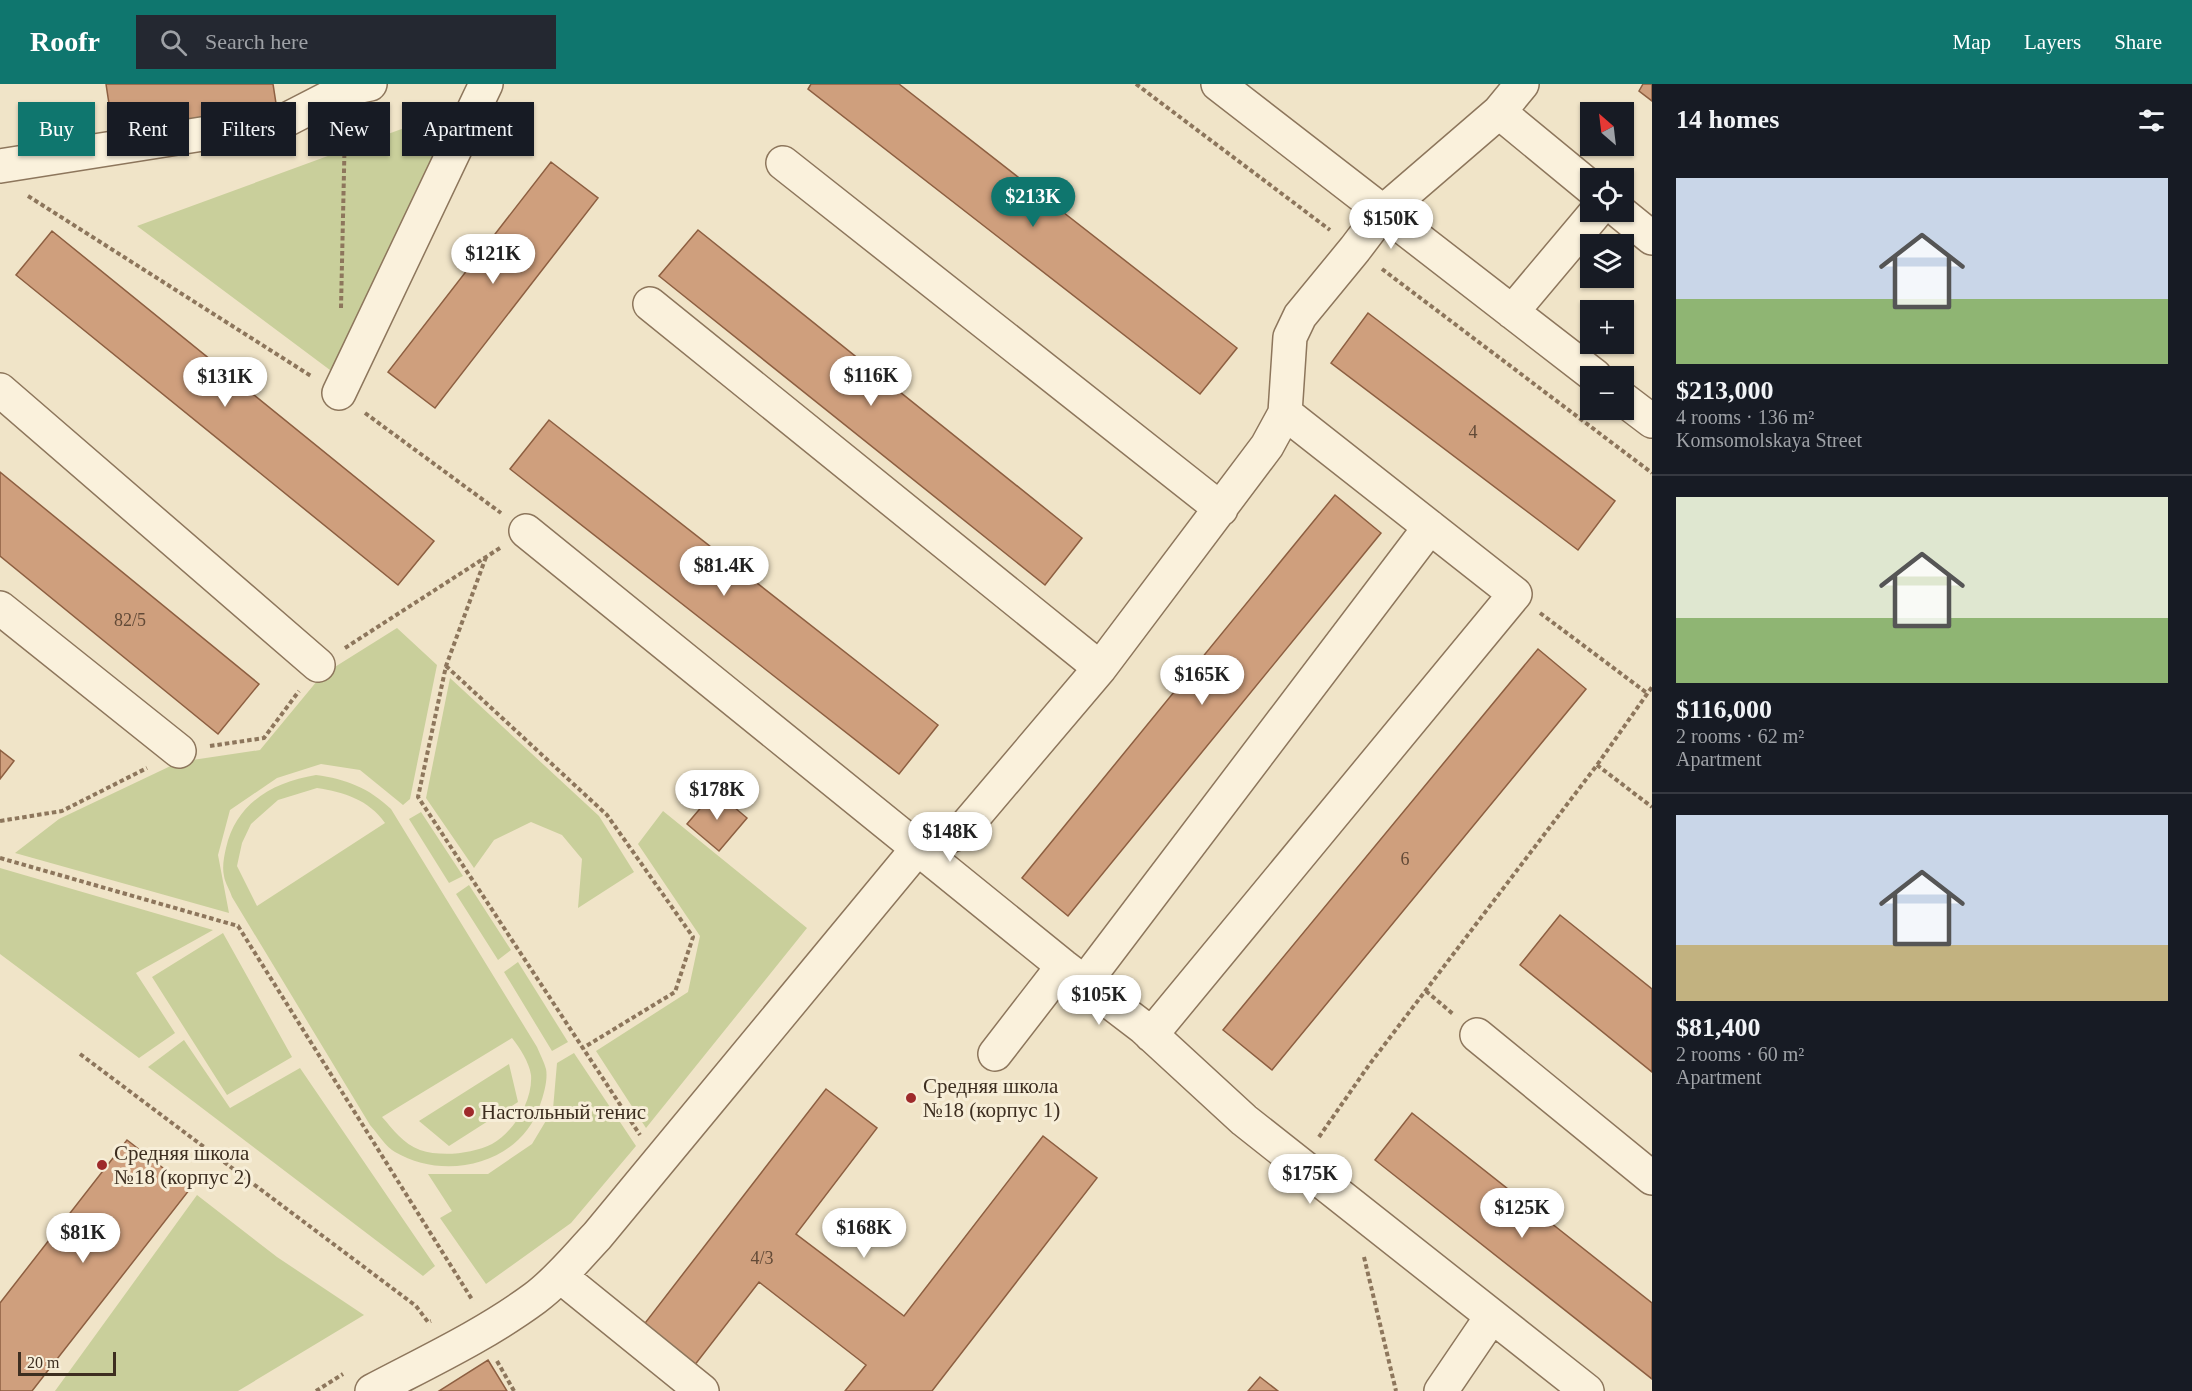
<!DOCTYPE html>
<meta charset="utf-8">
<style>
body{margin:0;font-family:"Times New Roman",serif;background:#242831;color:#f1f3f6;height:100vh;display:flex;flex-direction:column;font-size:22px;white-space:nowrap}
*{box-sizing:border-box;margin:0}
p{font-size:20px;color:#9ea1a6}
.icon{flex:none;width:33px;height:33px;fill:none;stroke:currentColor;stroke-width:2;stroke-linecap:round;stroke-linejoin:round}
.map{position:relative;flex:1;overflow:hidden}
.details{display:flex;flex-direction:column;background:#171b24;width:540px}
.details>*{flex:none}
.guide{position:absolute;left:18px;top:18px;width:570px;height:54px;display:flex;gap:12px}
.needle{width:39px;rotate:332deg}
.buttons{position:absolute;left:1580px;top:18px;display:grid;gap:12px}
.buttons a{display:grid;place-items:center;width:54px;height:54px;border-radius:0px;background:#171b24;box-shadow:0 2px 4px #0004;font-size:30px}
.scale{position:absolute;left:18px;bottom:15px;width:98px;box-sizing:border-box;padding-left:6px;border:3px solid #3d2e20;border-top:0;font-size:16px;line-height:21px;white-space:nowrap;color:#3d2e20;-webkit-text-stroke:4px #f7eed8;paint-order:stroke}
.price{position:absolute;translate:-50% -51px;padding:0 14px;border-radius:21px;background:#fff;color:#222;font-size:20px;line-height:39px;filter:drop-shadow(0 2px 3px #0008)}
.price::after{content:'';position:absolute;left:50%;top:36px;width:18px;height:14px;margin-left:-9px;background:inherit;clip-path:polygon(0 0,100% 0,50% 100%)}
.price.active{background:#0f766e;color:#fff}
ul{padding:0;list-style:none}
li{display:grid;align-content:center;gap:12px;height:318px;padding:0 24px}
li+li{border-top:2px solid #363941}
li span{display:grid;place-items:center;height:186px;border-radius:0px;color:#555}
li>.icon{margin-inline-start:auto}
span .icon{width:108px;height:108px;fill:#fffc;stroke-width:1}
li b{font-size:26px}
h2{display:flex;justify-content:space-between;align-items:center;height:72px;padding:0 24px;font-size:26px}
.chip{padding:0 21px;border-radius:0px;background:#171b24;box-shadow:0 2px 4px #0004;font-size:21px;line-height:54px}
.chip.active{background:#0f766e;color:#fff}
header{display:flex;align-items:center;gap:36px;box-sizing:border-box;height:84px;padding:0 30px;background:#0f766e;color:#fff}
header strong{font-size:28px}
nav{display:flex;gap:33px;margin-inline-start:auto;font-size:21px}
.search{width:420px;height:54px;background:#242831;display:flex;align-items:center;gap:15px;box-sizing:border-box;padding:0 21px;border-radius:0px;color:#9ea1a6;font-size:22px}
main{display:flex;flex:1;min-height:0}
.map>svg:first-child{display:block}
.green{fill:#c9cf9b;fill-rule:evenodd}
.building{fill:#cf9f7d;stroke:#8d5f41;stroke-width:1.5}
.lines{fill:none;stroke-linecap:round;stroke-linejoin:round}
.minor-casing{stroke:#8d765c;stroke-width:36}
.path{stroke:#8d765c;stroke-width:4;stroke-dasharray:4.5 3;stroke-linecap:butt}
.minor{stroke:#faf1dc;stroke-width:33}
.poi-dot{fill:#9e2a2b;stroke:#f7eed8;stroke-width:2}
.labels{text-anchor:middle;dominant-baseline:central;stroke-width:6;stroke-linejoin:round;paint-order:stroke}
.number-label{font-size:18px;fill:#624a37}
.poi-label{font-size:21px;fill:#3d2e20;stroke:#f7eed8;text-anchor:start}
</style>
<header>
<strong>Roofr</strong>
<div class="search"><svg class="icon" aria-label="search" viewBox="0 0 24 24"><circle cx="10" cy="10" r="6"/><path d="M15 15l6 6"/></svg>Search here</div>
<nav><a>Map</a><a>Layers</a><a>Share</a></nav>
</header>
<main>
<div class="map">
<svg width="1652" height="1307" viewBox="0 0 1652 1307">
<rect width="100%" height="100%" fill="#f0e4c8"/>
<path class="green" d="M459,24L334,289L137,142Z
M397,544L437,581L410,715L403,721L360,686L321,680L277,694L230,726L218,771L229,829L15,769L59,735L179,678L260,666L322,591Z
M450,594L599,732L634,788L578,824L582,775L562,751L531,738L494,756L474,784L426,714Z
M316,691C346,695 369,704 391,725L537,963C540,970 544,978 546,985C548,995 544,1010 540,1021C521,1080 446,1098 395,1068C386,1063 378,1050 370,1041L232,813C230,806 225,799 224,792C222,783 224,773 226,764C236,719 273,698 316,691ZM317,704C344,708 369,716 385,739L257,822L237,782L242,759L251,740L278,716ZM512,954C520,964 529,978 531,991C533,1016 514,1048 492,1060C472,1070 441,1073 420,1066C403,1060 393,1045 382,1033Z
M663,727L807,844L646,1044L596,967L688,908L700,852L638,760Z
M421,728L463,792L449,799L409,735Z
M0,784L213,846L136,889L175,949L139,974L0,870Z
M469,801L511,866L498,876L456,810Z
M223,849L292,973L227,1011L152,893Z
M518,878L568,958L552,967L504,888Z
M184,956L230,1024L300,984L435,1182L423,1192L148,983Z
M574,969L636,1062L571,1139L486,1200L440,1134L452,1127L428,1090H488L532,1060L553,1025L557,979Z
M509,980L518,1018L449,1062L419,1037Z
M197,1111L277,1173L364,1231L238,1307H55Z"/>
<path class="building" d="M106,0H273L277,26L114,53Z
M811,0H899L1237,264L1200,310L808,5Z
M1643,0H1652V17L1639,7Z
M551,78L598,114L435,324L388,288Z
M698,146L1082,454L1045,501L659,192Z
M52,147L434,457L398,501L16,191Z
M1368,229L1615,417L1578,466L1331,279Z
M549,336L938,641L899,690L510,385Z
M0,388L259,600L218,650L0,472Z
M1335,411L1381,449L1068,832L1022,794Z
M1538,565L1586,605L1272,986L1223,946Z
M0,666L14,677L0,695Z
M715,707L747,734L719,767L687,740Z
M1560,831L1652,905V988L1520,881Z
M826,1005L877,1044L796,1150L904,1232L1043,1052L1097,1094L932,1307H845L866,1281L759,1198L694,1282L642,1243Z
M1412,1029L1652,1219V1295L1375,1076Z
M127,1056L190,1105L32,1307H0V1219Z
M488,1276L507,1307H439Z
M1260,1293L1278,1307H1248Z"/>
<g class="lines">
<defs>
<path id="minor" d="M1218,0L1595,292
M1499,28L1522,0
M783,79L1221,425
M0,82L284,37L346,5L370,0
M1620,128L1652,154
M650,220L1100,584
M1512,228L1596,128
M0,306L318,581
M339,309L486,0
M1623,315L1652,337
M526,447L1063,882L1144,944L1244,1036L1587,1307
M0,524L179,667
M1085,898L1430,443
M1151,951L1515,510L1285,329
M1477,951L1652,1094
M995,970L1063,882
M560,1192L702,1307
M372,1307C427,1278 485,1251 535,1214C558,1197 577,1173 597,1152L918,764L961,748L1100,584L1267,362L1285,329L1290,253L1300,232L1355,165L1383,128L1499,28L1590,103
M1441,1307L1492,1232"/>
</defs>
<use href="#minor" class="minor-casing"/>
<path class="path" d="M1136,0L1330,146
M28,112L311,292
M1382,185L1652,389
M341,224L345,42
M365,329L501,429
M486,473L446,582L418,713L640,1051
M1540,529L1647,609
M345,564L500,464
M446,582L607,731L693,853L675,908L583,964
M210,662L264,654L299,607
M1597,681L1652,723
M0,737L62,727L147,684
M0,774L238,842L473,1217
M1426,907L1453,930
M80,970L416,1222L428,1238L431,1237
M1319,1053L1369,981L1597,681L1652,603
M1364,1173L1396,1307
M497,1277L514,1307
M316,1307L343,1290"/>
<use href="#minor" class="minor"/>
</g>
<g class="poi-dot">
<circle cx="911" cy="1014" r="6"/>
<circle cx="469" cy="1028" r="6"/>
<circle cx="102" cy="1081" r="6"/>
</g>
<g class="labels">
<g class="number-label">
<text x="1473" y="348">4</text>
<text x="130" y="536">82/5</text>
<text x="1405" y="775">6</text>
<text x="762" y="1174">4/3</text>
</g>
<g class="poi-label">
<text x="923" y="1002">Средняя школа<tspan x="923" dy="24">№18 (корпус 1)</tspan></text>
<text x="481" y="1028">Настольный тенис</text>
<text x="114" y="1069">Средняя школа<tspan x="114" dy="24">№18 (корпус 2)</tspan></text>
</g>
</g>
</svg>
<div class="buttons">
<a><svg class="needle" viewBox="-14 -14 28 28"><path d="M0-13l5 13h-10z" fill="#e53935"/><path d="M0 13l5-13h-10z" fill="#9ea1a6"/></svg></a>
<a><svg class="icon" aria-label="locate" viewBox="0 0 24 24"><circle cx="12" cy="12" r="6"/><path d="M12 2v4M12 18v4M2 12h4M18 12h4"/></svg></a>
<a><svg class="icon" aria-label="layers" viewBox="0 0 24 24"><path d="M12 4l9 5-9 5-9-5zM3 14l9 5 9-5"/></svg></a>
<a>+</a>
<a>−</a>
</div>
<div class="scale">20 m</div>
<b class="price active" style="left:1033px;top:144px">$213K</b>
<b class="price" style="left:1391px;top:166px">$150K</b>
<b class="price" style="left:493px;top:201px">$121K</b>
<b class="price" style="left:871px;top:323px">$116K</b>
<b class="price" style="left:225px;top:324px">$131K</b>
<b class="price" style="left:724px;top:513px">$81.4K</b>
<b class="price" style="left:1202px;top:622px">$165K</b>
<b class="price" style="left:717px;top:737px">$178K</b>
<b class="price" style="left:950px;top:779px">$148K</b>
<b class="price" style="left:1099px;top:942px">$105K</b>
<b class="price" style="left:1310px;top:1121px">$175K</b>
<b class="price" style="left:1522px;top:1155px">$125K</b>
<b class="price" style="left:864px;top:1175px">$168K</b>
<b class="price" style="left:83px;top:1180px">$81K</b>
<div class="guide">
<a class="chip active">Buy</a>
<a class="chip">Rent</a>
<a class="chip">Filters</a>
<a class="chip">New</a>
<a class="chip">Apartment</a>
</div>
</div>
<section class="details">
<h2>14 homes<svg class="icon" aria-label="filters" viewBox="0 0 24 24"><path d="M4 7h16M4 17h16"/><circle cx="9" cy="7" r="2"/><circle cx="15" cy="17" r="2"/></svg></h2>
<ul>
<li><span style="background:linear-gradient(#c9d6e8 65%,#8fb573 0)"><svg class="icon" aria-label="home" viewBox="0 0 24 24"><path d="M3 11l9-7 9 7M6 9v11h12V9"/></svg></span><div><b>$213,000</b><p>4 rooms · 136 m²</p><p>Komsomolskaya Street</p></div></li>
<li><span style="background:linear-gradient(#dfe7d0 65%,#8fb573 0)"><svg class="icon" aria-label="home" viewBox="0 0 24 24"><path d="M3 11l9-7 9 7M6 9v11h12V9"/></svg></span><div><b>$116,000</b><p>2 rooms · 62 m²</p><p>Apartment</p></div></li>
<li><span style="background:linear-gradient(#c9d6e8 70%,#c2b280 0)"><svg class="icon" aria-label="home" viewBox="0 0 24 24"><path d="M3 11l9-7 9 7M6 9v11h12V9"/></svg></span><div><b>$81,400</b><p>2 rooms · 60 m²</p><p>Apartment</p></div></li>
</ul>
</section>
</main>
